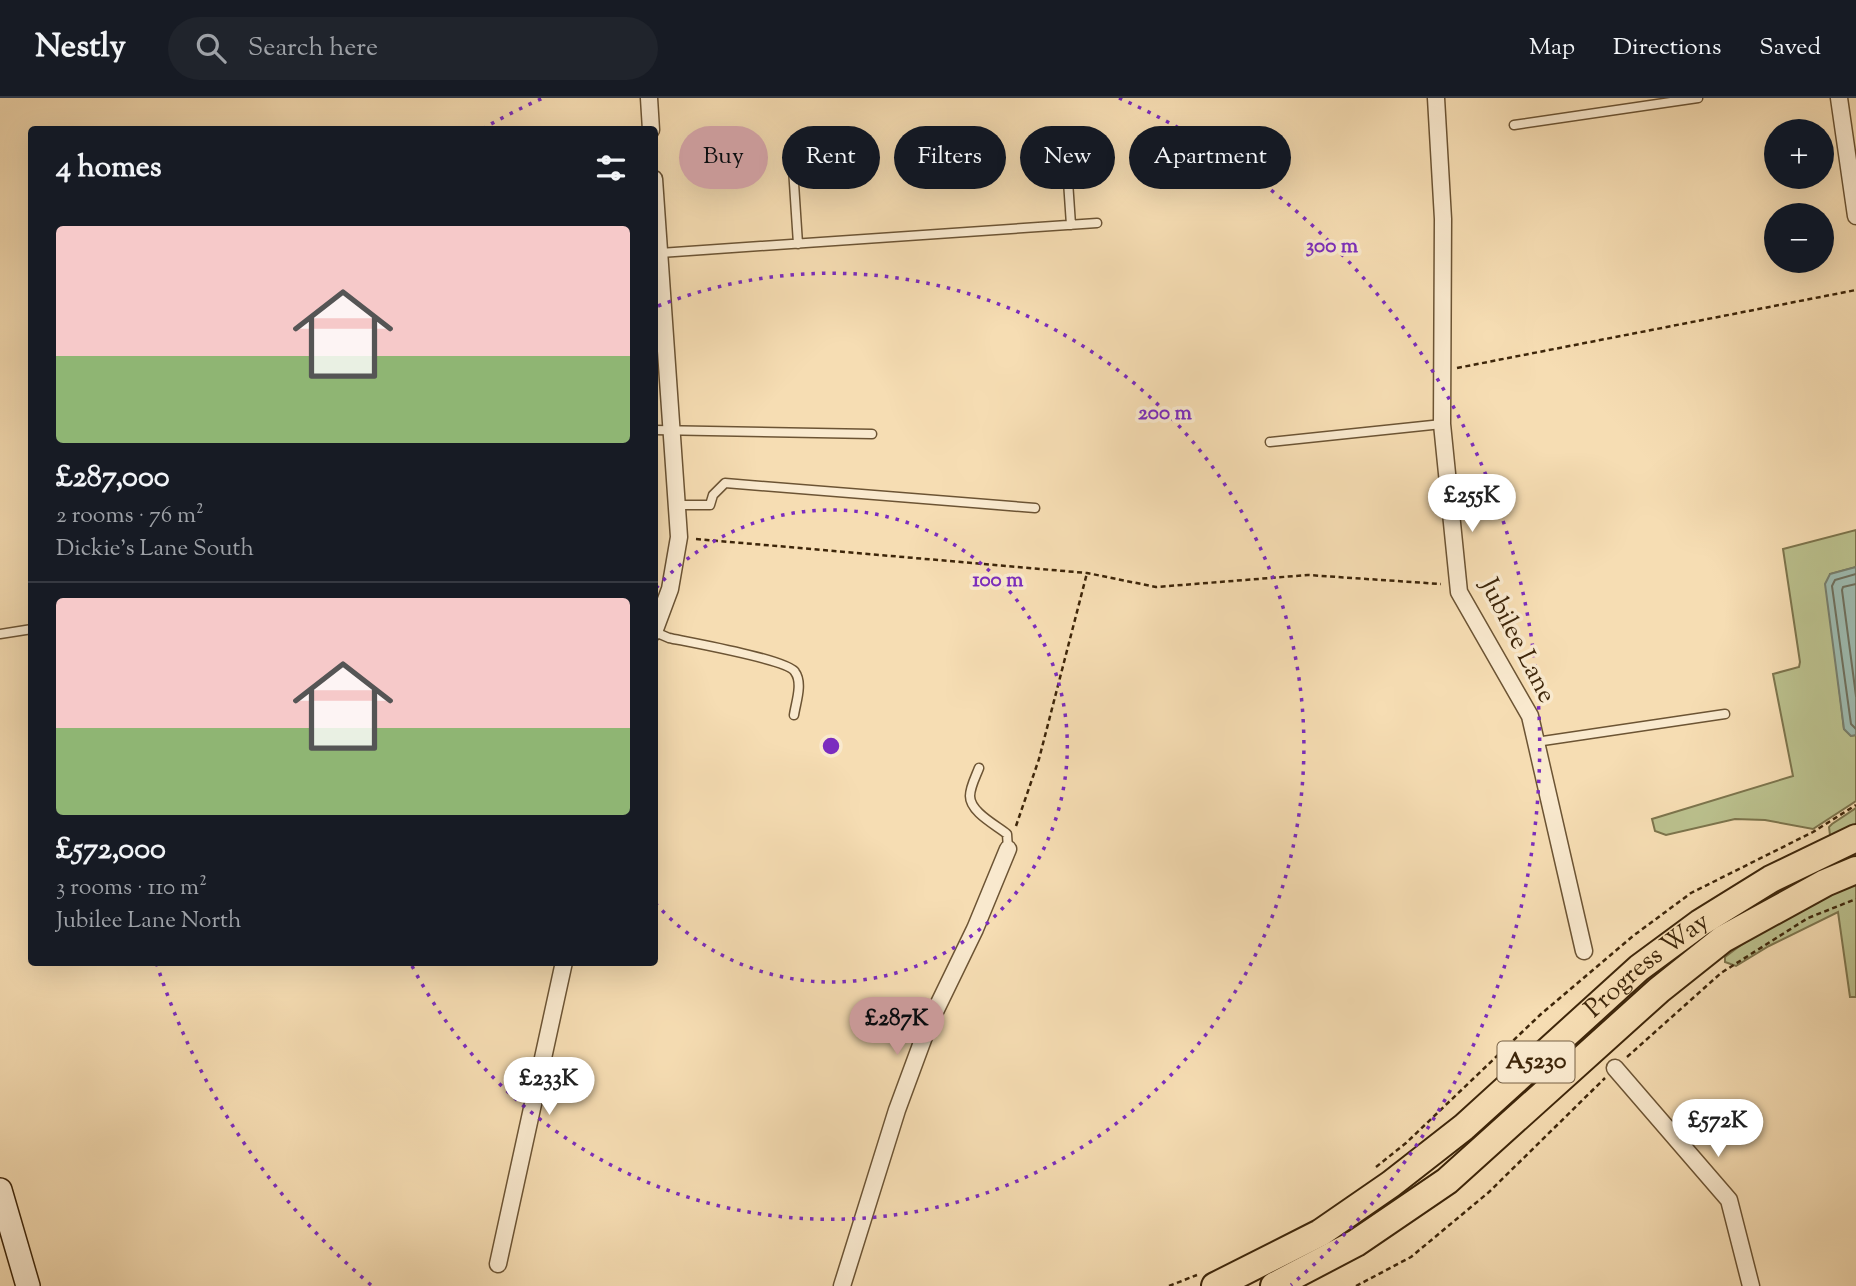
<!DOCTYPE html>
<meta charset="utf-8">
<style>
body{margin:0;font-family:"Sorts Mill Goudy",serif;background:#20242c;color:#f1f3f6;height:100vh;display:flex;flex-direction:column;font-size:26px;white-space:nowrap}
*{box-sizing:border-box;margin:0}
p{font-size:23px;color:#9ea1a6}
.icon{flex:none;width:38px;height:38px;fill:none;stroke:currentColor;stroke-width:2;stroke-linecap:round;stroke-linejoin:round}
.map{position:relative;flex:1;overflow:hidden}
.details{position:absolute;left:28px;top:28px;width:630px;height:840px;display:flex;flex-direction:column;background:#171b24;border-radius:7px;box-shadow:0 7px 28px #0002}
.details>*{flex:none}
.hud{position:absolute;left:679px;top:28px;width:665px;height:63px;display:flex;gap:14px}
.fabs{position:absolute;left:1764px;top:21px;display:grid;gap:14px}
.fabs a{display:grid;place-items:center;width:70px;height:70px;border-radius:50%;background:#171b24;box-shadow:0 7px 28px #0002;font-size:35px}
.price{position:absolute;translate:-50% -60px;padding:0 16px;border-radius:24px;background:#fff;color:#222;font-size:23px;line-height:46px;filter:drop-shadow(0 2px 4px #0008)}
.price::after{content:'';position:absolute;left:50%;top:42px;width:21px;height:16px;margin-left:-10px;background:inherit;clip-path:polygon(0 0,100% 0,50% 100%)}
.price.on{background:#c59692;color:#111}
ul{padding:0;list-style:none}
li{display:grid;align-content:center;gap:14px;height:371px;padding:0 28px}
li+li{border-top:2px solid #363941}
li span{display:grid;place-items:center;height:217px;border-radius:7px;color:#555}
li>.icon{margin-inline-start:auto}
span .icon{width:126px;height:126px;fill:#fffc;stroke-width:1}
li b{font-size:30px}
h2{display:flex;justify-content:space-between;align-items:center;height:84px;padding:0 28px;font-size:30px}
.tag{padding:0 24px;border-radius:32px;background:#171b24;box-shadow:0 7px 28px #0002;font-size:24px;line-height:63px}
.tag.on{background:#c59692;color:#111}
header{display:flex;align-items:center;gap:42px;box-sizing:border-box;height:98px;padding:0 35px;background:#171b24;border-bottom:2px solid #363941}
header strong{font-size:33px}
nav{display:flex;gap:38px;margin-inline-start:auto;font-size:24px}
.search{width:490px;height:63px;background:#20242c;display:flex;align-items:center;gap:18px;box-sizing:border-box;padding:0 24px;border-radius:38px;color:#9ea1a6;font-size:26px}
.map>svg:first-child{display:block}
.green{fill:#bbc18e;stroke:#7c744c;stroke-width:2}
.water{fill:#9dbbb1;stroke:#777f6e;stroke-width:2}
.lines{fill:none;stroke-linecap:round;stroke-linejoin:round}
.shore{stroke:#6e705e;stroke-width:2}
.lane-casing{stroke:#6c5434;stroke-width:11}
.street-casing{stroke:#6c5434;stroke-width:19}
.secondary-casing{stroke:#3e260a;stroke-width:26}
.primary-casing{stroke:#3e260a;stroke-width:30}
.path{stroke:#3e260a;stroke-width:2.5;stroke-dasharray:5 3.5;stroke-linecap:butt}
.lane{stroke:#f9e9ce;stroke-width:8}
.street{stroke:#f9e9ce;stroke-width:16}
.secondary{stroke:#f9e9ce;stroke-width:23}
.primary{stroke:#f6ddb3;stroke-width:26}
.ring{fill:none;stroke:#7b2cbf;stroke-width:3.5;stroke-dasharray:3.5 7}
.labels{text-anchor:middle;dominant-baseline:central;stroke-width:7;stroke-linejoin:round;paint-order:stroke}
.shield{fill:#f9e9ce;stroke:#766045;stroke-width:2}
.shield-label{font-size:24px;font-weight:bold;fill:#3e260a}
.street-label{font-size:26px;fill:#3e260a;stroke:#f9e9ce}
.centre{fill:#7b2cbf;stroke:#f9e9ce;stroke-width:3.5}
.ring-label{font-size:21px;text-anchor:middle;font-weight:bold;fill:#7b2cbf;stroke:#f9e9ce;stroke-width:7;stroke-linejoin:round;paint-order:stroke}
</style>
<header>
<strong>Nestly</strong>
<div class="search"><svg class="icon" aria-label="search" viewBox="0 0 24 24"><circle cx="10" cy="10" r="6"/><path d="M15 15l6 6"/></svg>Search here</div>
<nav><a>Map</a><a>Directions</a><a>Saved</a></nav>
</header>
<div class="map">
<svg width="1856" height="1188" viewBox="0 0 1856 1188">
<rect width="100%" height="100%" fill="#f6ddb3"/>
<filter id="stains"><feTurbulence type="fractalNoise" baseFrequency=".00286" numOctaves="4"/><feColorMatrix values="0 0 0 0 .2 0 0 0 0 .09 0 0 0 0 .02 0 0 0 .5 -.17"/></filter>
<radialGradient id="worn" r=".72"><stop offset=".6" stop-color="#630" stop-opacity="0"/><stop offset="1" stop-color="#630" stop-opacity=".3"/></radialGradient>
<path class="green" d="M1856,432V469L1830,476L1836,563L1844,631L1851,638L1856,637V703L1813,731L1765,722L1735,721L1666,737L1655,733L1652,721L1793,678L1773,576L1799,569L1800,564L1783,451Z
M1856,710V730L1835,738L1830,737L1829,729L1832,726Z
M1856,785V899H1850L1838,814L1769,848L1736,868L1725,864V859C1765,828 1808,804 1856,785Z"/>
<path class="water" d="M1856,469V637L1851,638L1844,631L1825,486L1830,476Z"/>
<g class="lines">
<path class="shore" d="M1856,476L1835,482L1832,488L1851,626L1856,631
M1856,486L1843,489L1842,492L1856,598"/>
<defs>
<path id="lane" d="M1514,27L1698,0
M1065,39L1071,127
M793,70L798,146
M660,155L1097,125
M654,332L872,336
M1270,344L1442,326
M676,407H710L713,397L725,385L1035,410
M655,534L669,540C688,544 789,562 795,574C803,585 796,604 794,617
M0,536L32,531
M1536,644L1725,616
M979,670C976,678 970,689 970,698C970,714 996,727 1007,736L1008,751"/>
<path id="street" d="M649,0L651,32
M1436,0L1443,121L1442,326L1459,494L1530,618L1584,853
M1839,0L1856,118
M654,81L679,439L670,491L654,534
M1615,970L1729,1102L1751,1188
M498,1166L564,864
M842,1188L897,1012L928,928L975,831L1008,751"/>
<path id="secondary" d="M0,1092L28,1188"/>
<g id="primary">
<path id="s1" d="M1215,1188L1320,1135L1391,1086L1464,1029L1639,870L1700,825L1771,781L1856,740"/>
<path d="M1274,1188L1356,1145L1447,1083L1659,892L1723,841L1825,785L1856,772"/>
</g>
</defs>
<use href="#lane" class="lane-casing"/>
<use href="#street" class="street-casing"/>
<use href="#secondary" class="secondary-casing"/>
<use href="#primary" class="primary-casing"/>
<path class="path" d="M1457,270L1856,192
M696,441L1087,475L1156,489L1308,477L1441,486
M1016,728L1039,661L1087,475
M1627,959L1721,875L1808,820L1856,801
M1376,1069L1406,1045L1541,916L1633,838L1691,795L1813,734L1856,707
M1169,1188L1197,1177
M1356,1188L1411,1159L1489,1094L1605,980"/>
<use href="#lane" class="lane"/>
<use href="#street" class="street"/>
<use href="#secondary" class="secondary"/>
<use href="#primary" class="primary"/>
</g>
<g class="ring">
<path d="M656 490A236 236 0 1 1 656 806"/>
<path d="M658 208A473 473 0 1 1 411 866"/>
<path d="M371 1187A709 709 0 0 1 157 867M482 31A709 709 0 0 1 543 0M1119 0A709 709 0 0 1 1291 1187"/>
</g>
<g class="labels">
<rect class="shield" x="1497.5" y="943.5" width="77" height="41" rx="5"/>
<g class="shield-label">
<text x="1536" y="964">A5230</text>
</g>
<g class="street-label">
<text transform="translate(1517 543) rotate(63)">Jubilee Lane</text>
<text stroke="none"><textPath href="#s1" startOffset="541">Progress Way</textPath></text>
</g>
</g>
<circle cx="831" cy="648" r="10" class="centre"/>
<g class="ring-label">
<text x="1332" y="154">300 m</text>
<text x="1165" y="321">200 m</text>
<text x="998" y="488">100 m</text>
</g>
<rect width="100%" height="100%" filter="url(#stains)"/>
<rect width="100%" height="100%" fill="url(#worn)"/>
</svg>
<div class="fabs">
<a>+</a>
<a>−</a>
</div>
<b class="price" style="left:1472px;top:436px">£255K</b>
<b class="price on" style="left:897px;top:959px">£287K</b>
<b class="price" style="left:549px;top:1019px">£233K</b>
<b class="price" style="left:1718px;top:1061px">£572K</b>
<div class="hud">
<a class="tag on">Buy</a>
<a class="tag">Rent</a>
<a class="tag">Filters</a>
<a class="tag">New</a>
<a class="tag">Apartment</a>
</div>
<section class="details">
<h2>4 homes<svg class="icon" aria-label="filters" viewBox="0 0 24 24"><path d="M4 7h16M4 17h16"/><circle cx="9" cy="7" r="2"/><circle cx="15" cy="17" r="2"/></svg></h2>
<ul>
<li><span style="background:linear-gradient(#f6c9c9 60%,#8fb573 0)"><svg class="icon" aria-label="home" viewBox="0 0 24 24"><path d="M3 11l9-7 9 7M6 9v11h12V9"/></svg></span><div><b>£287,000</b><p>2 rooms · 76 m²</p><p>Dickie's Lane South</p></div></li>
<li><span style="background:linear-gradient(#f6c9c9 60%,#8fb573 0)"><svg class="icon" aria-label="home" viewBox="0 0 24 24"><path d="M3 11l9-7 9 7M6 9v11h12V9"/></svg></span><div><b>£572,000</b><p>3 rooms · 110 m²</p><p>Jubilee Lane North</p></div></li>
</ul>
</section>
</div>
